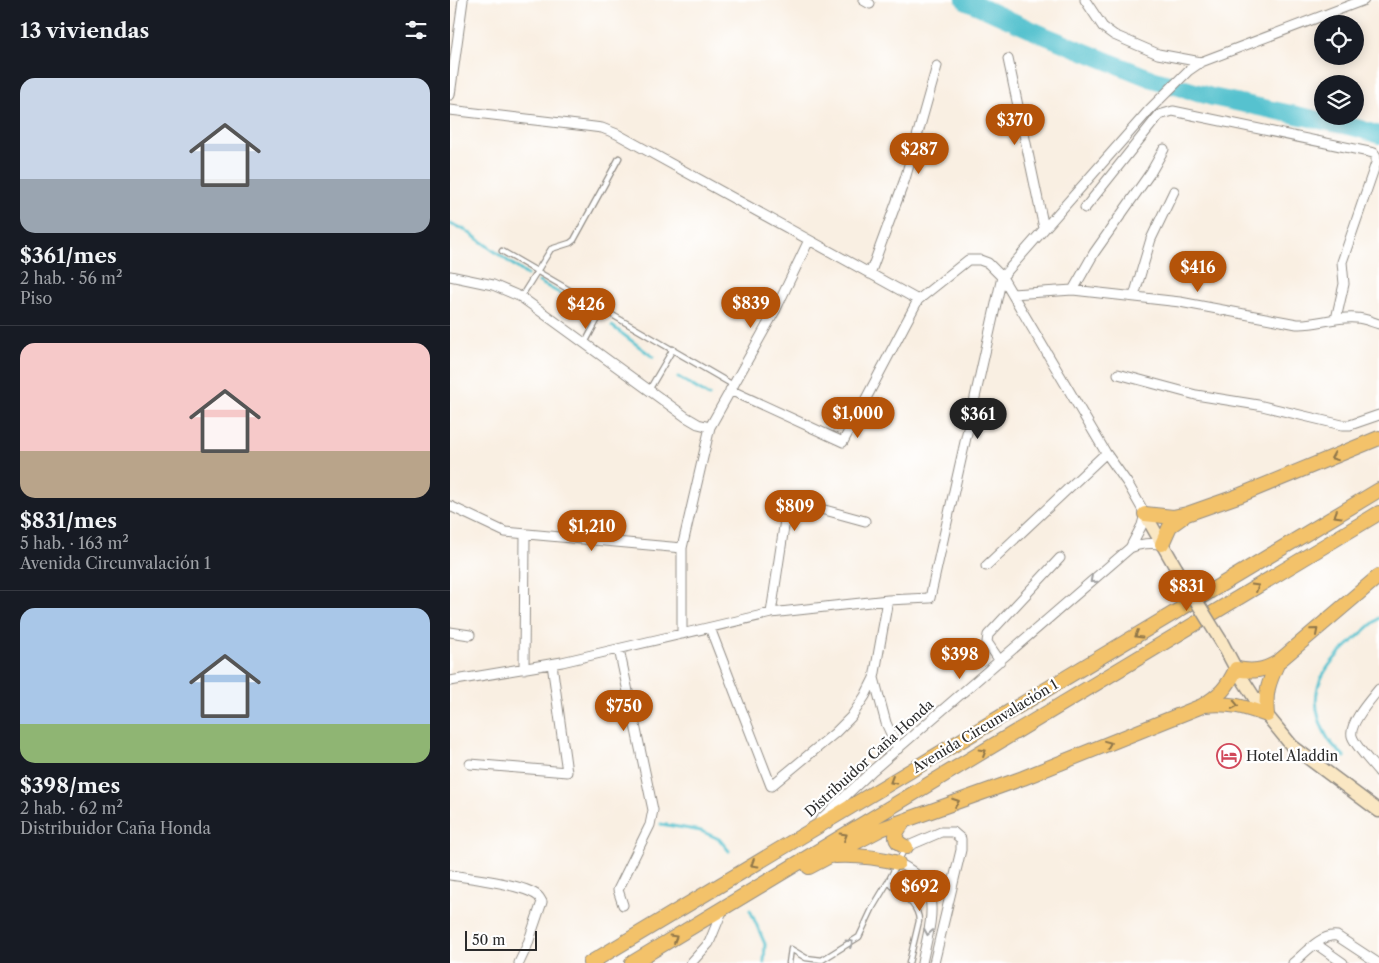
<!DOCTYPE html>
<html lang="es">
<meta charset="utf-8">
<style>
body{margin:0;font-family:"Libre Caslon Text",serif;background:#20242c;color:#f1f3f6;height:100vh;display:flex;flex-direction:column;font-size:19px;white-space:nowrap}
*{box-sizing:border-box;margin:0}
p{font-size:16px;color:#9ea1a6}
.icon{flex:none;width:28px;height:28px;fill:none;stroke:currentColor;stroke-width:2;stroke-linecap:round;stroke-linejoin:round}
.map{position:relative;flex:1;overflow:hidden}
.side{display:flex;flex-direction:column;background:#171b24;width:450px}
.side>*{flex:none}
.fabs{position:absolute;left:864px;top:15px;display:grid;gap:10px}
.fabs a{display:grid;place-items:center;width:50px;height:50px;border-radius:50%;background:#171b24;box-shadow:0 2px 12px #0003;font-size:25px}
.scale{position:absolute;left:15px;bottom:12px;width:72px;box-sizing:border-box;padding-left:5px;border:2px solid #2b2b2b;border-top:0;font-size:14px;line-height:18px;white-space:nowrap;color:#2b2b2b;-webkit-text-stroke:4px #fff;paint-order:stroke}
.price{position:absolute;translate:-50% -42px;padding:0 11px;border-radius:18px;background:#b45309;color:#fff;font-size:16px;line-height:32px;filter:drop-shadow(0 1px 2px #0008)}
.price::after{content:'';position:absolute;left:50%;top:30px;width:15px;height:11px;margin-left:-8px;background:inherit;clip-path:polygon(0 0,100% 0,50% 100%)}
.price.on{background:#222;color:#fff}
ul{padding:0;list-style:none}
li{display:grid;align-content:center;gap:10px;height:265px;padding:0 20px}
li+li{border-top:1px solid #363941}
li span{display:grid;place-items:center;height:155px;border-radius:15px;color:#555}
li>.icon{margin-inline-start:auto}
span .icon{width:90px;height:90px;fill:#fffc;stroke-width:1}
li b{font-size:21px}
h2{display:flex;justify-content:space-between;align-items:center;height:60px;padding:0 20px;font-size:21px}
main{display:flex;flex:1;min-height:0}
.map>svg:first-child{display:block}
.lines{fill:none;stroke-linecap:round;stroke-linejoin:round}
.stream{stroke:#56c2cf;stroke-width:3}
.river{stroke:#56c2cf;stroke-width:18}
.lane-casing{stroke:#928d86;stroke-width:7}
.street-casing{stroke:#928d86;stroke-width:11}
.secondary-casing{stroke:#928d86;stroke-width:15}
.primary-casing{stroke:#928d86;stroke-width:16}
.lane{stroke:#fff;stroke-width:4.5}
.street{stroke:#fff;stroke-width:9}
.secondary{stroke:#fae7c3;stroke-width:12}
.primary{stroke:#f3c26a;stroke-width:14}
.secondary-bridge-casing{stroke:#928d86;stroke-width:15;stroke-linecap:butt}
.secondary-bridge{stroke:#fae7c3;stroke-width:12}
.oneway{stroke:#8f764a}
.oneway2{stroke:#a0a0a0}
.labels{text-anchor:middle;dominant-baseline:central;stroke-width:4.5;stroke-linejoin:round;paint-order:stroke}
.street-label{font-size:14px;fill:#2b2b2b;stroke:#fff}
.poi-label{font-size:14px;fill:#2b2b2b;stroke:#fff;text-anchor:start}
</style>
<main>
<section class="side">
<h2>13 viviendas<svg class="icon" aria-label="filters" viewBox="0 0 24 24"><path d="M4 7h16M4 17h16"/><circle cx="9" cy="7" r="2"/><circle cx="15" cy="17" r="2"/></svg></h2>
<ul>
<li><span style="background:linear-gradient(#c9d6e8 65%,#9aa5b1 0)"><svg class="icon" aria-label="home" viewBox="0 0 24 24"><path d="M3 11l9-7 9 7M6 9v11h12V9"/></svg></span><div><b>$361/mes</b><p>2 hab. · 56 m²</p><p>Piso</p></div></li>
<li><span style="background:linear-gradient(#f6c9c9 70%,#b9a48a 0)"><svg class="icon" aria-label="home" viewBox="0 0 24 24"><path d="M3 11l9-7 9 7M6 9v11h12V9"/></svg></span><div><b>$831/mes</b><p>5 hab. · 163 m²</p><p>Avenida Circunvalación 1</p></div></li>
<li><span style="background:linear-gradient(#a9c7e8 75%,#8fb573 0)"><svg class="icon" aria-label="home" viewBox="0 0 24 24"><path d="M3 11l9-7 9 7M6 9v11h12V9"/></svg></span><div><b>$398/mes</b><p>2 hab. · 62 m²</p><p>Distribuidor Caña Honda</p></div></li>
</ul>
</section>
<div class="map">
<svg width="929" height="963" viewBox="0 0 929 963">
<rect width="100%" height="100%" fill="#fff"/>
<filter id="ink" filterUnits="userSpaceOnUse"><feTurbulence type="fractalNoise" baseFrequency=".02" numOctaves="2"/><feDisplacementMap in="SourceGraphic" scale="10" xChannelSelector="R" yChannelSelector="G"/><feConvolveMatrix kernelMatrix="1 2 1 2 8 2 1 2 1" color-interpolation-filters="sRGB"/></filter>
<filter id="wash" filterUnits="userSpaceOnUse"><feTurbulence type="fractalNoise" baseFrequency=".0096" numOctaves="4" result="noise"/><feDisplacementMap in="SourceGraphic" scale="20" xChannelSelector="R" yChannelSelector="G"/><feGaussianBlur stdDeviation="1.12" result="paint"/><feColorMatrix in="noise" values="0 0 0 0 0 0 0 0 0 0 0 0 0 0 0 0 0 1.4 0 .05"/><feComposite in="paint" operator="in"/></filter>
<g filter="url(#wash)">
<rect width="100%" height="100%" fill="#f9efe2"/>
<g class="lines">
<path class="stream" d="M0,224L14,229L77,275
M89,282L142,311
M162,326L203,357
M228,377L259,396
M895,757C889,751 881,745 877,737C845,680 890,653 929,618
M211,824L251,831L269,839L279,851
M300,910L315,944L314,963"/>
<path class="river" d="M515,0L593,35L702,79L762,97L907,128L929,135"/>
</g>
</g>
<g filter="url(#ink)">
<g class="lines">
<defs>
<path id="lane" d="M52,251L283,385
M71,297L101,249L120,243L124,240L169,158
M135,343L153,309
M199,390L223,349
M438,882C450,893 469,904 469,921L459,963
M339,963L341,949L356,958L372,960L409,937L423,907L438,882L455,848"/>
<path id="street" d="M413,0L420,4
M635,0L653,27L664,35L708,54L751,62
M558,59L594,228
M0,95L13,0
M0,110L136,126L152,128L167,134L468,300L518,260H530L538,263L552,277L656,453L678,484L695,514L692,525L680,548
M635,208L709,115L723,111L924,153L926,156V163L892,262L894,284L886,319
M420,274L455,179L487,66
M0,276L43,285L71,297L236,417L248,424L260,427
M623,290L644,253L701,172L714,149
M562,294L623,290L730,302L847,324C867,325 886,316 906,318C914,318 922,322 929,324
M684,296L701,239L724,191
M668,374L746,395L808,405L892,425H900L929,415
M280,390L393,442L468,300
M0,506L55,532L232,548
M536,566L656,453
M321,613L338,500L415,521
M260,628L321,786L385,733L401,717L415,696L424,678L438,600
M0,632L20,635
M232,634V548L260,427L326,309L359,240
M169,649L203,810L200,825L168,890L173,905
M550,661L537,642L538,635L610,558
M74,669L75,534
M424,678L436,723L448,749
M0,681L112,662L321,613L438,600L480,598L552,277L700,109L738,71L751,62L914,0
M929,689C921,699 899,723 902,736C905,746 922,763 929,772
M20,764L117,772L102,664
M370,820L423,770L680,548C691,543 700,543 712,544
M456,847L491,832H503L511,839V850L484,963
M448,863C496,885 480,922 472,963
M0,875C19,878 74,884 88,896C89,896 91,901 92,902L77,946L69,963
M866,944L893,963
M241,963L259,943L273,909
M843,963C854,954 872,933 887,936L928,963"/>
<path id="secondary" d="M695,514L726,568
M771,641L786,669L811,708L842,746L929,811"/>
<path id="primary" d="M695,514L723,517L737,514L788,496L929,438
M712,544L720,526L734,516
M755,705C779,702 795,707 817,715C815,692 818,684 828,662
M454,821C446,832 440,840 456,847
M385,856C407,855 427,857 448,863
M359,867L431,829L573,778L752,706C770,695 777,688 786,669C803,672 813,671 828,662L929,576
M140,963L929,490
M182,963L929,513"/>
</defs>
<use href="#lane" class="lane-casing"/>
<use href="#street" class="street-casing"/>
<use href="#secondary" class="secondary-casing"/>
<use href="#primary" class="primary-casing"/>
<use href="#lane" class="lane"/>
<use href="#street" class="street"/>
<use href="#secondary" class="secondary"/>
<use href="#primary" class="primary"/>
<defs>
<path id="secondary-bridge" d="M726,568L771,641"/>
</defs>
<use href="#secondary-bridge" class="secondary-bridge-casing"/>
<use href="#secondary-bridge" class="secondary-bridge"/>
</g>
<defs><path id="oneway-chevron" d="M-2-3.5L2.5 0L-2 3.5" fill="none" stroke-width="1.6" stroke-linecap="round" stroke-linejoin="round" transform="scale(1.25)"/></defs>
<g class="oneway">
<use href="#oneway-chevron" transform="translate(884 457) rotate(158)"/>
<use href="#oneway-chevron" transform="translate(887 515) rotate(149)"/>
<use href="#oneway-chevron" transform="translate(806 587) rotate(-31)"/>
<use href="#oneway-chevron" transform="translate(865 631) rotate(-41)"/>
<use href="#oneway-chevron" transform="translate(688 635) rotate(149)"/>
<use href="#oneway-chevron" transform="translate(785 705) rotate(11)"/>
<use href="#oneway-chevron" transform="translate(658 744) rotate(-22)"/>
<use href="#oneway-chevron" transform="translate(533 752) rotate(-31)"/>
<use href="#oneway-chevron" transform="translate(443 781) rotate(149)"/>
<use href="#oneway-chevron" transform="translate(506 802) rotate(-20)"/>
<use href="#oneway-chevron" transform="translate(394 836) rotate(-31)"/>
<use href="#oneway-chevron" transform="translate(304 864) rotate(149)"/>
<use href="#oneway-chevron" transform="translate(224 938) rotate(-31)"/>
</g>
<g class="oneway2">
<use href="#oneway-chevron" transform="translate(643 580) rotate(139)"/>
<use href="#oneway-chevron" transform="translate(478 932) rotate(100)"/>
<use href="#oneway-chevron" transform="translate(400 943) rotate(-31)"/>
</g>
</g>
<defs>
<symbol id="hotel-ring" viewBox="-11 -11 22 22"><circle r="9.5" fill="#fff" stroke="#d1495b" stroke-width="1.5"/><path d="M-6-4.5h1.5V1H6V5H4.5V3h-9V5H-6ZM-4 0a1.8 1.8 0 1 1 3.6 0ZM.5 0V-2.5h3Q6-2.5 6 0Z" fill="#d1495b"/></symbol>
</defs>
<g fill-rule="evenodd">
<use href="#hotel-ring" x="765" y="742" width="28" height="28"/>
</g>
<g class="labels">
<g class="street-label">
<text transform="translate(535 726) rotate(-31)">Avenida Circunvalación 1</text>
<text transform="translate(419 758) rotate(-42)">Distribuidor Caña Honda</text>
</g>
<g class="poi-label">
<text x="796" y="756">Hotel Aladdin</text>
</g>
</g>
</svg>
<div class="fabs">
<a><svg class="icon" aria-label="locate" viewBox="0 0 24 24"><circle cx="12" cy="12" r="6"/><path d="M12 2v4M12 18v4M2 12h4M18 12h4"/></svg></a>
<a><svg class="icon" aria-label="layers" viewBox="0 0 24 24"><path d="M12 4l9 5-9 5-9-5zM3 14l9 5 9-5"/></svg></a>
</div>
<div class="scale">50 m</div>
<b class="price" style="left:565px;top:146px">$370</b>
<b class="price" style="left:469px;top:175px">$287</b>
<b class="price" style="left:748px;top:293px">$416</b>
<b class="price" style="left:301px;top:329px">$839</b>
<b class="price" style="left:136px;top:330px">$426</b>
<b class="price" style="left:408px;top:439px">$1,000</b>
<b class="price on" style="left:528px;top:440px">$361</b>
<b class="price" style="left:345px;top:532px">$809</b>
<b class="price" style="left:142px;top:552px">$1,210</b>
<b class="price" style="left:737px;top:612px">$831</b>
<b class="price" style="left:510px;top:680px">$398</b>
<b class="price" style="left:174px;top:732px">$750</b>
<b class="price" style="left:470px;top:912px">$692</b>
</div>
</main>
